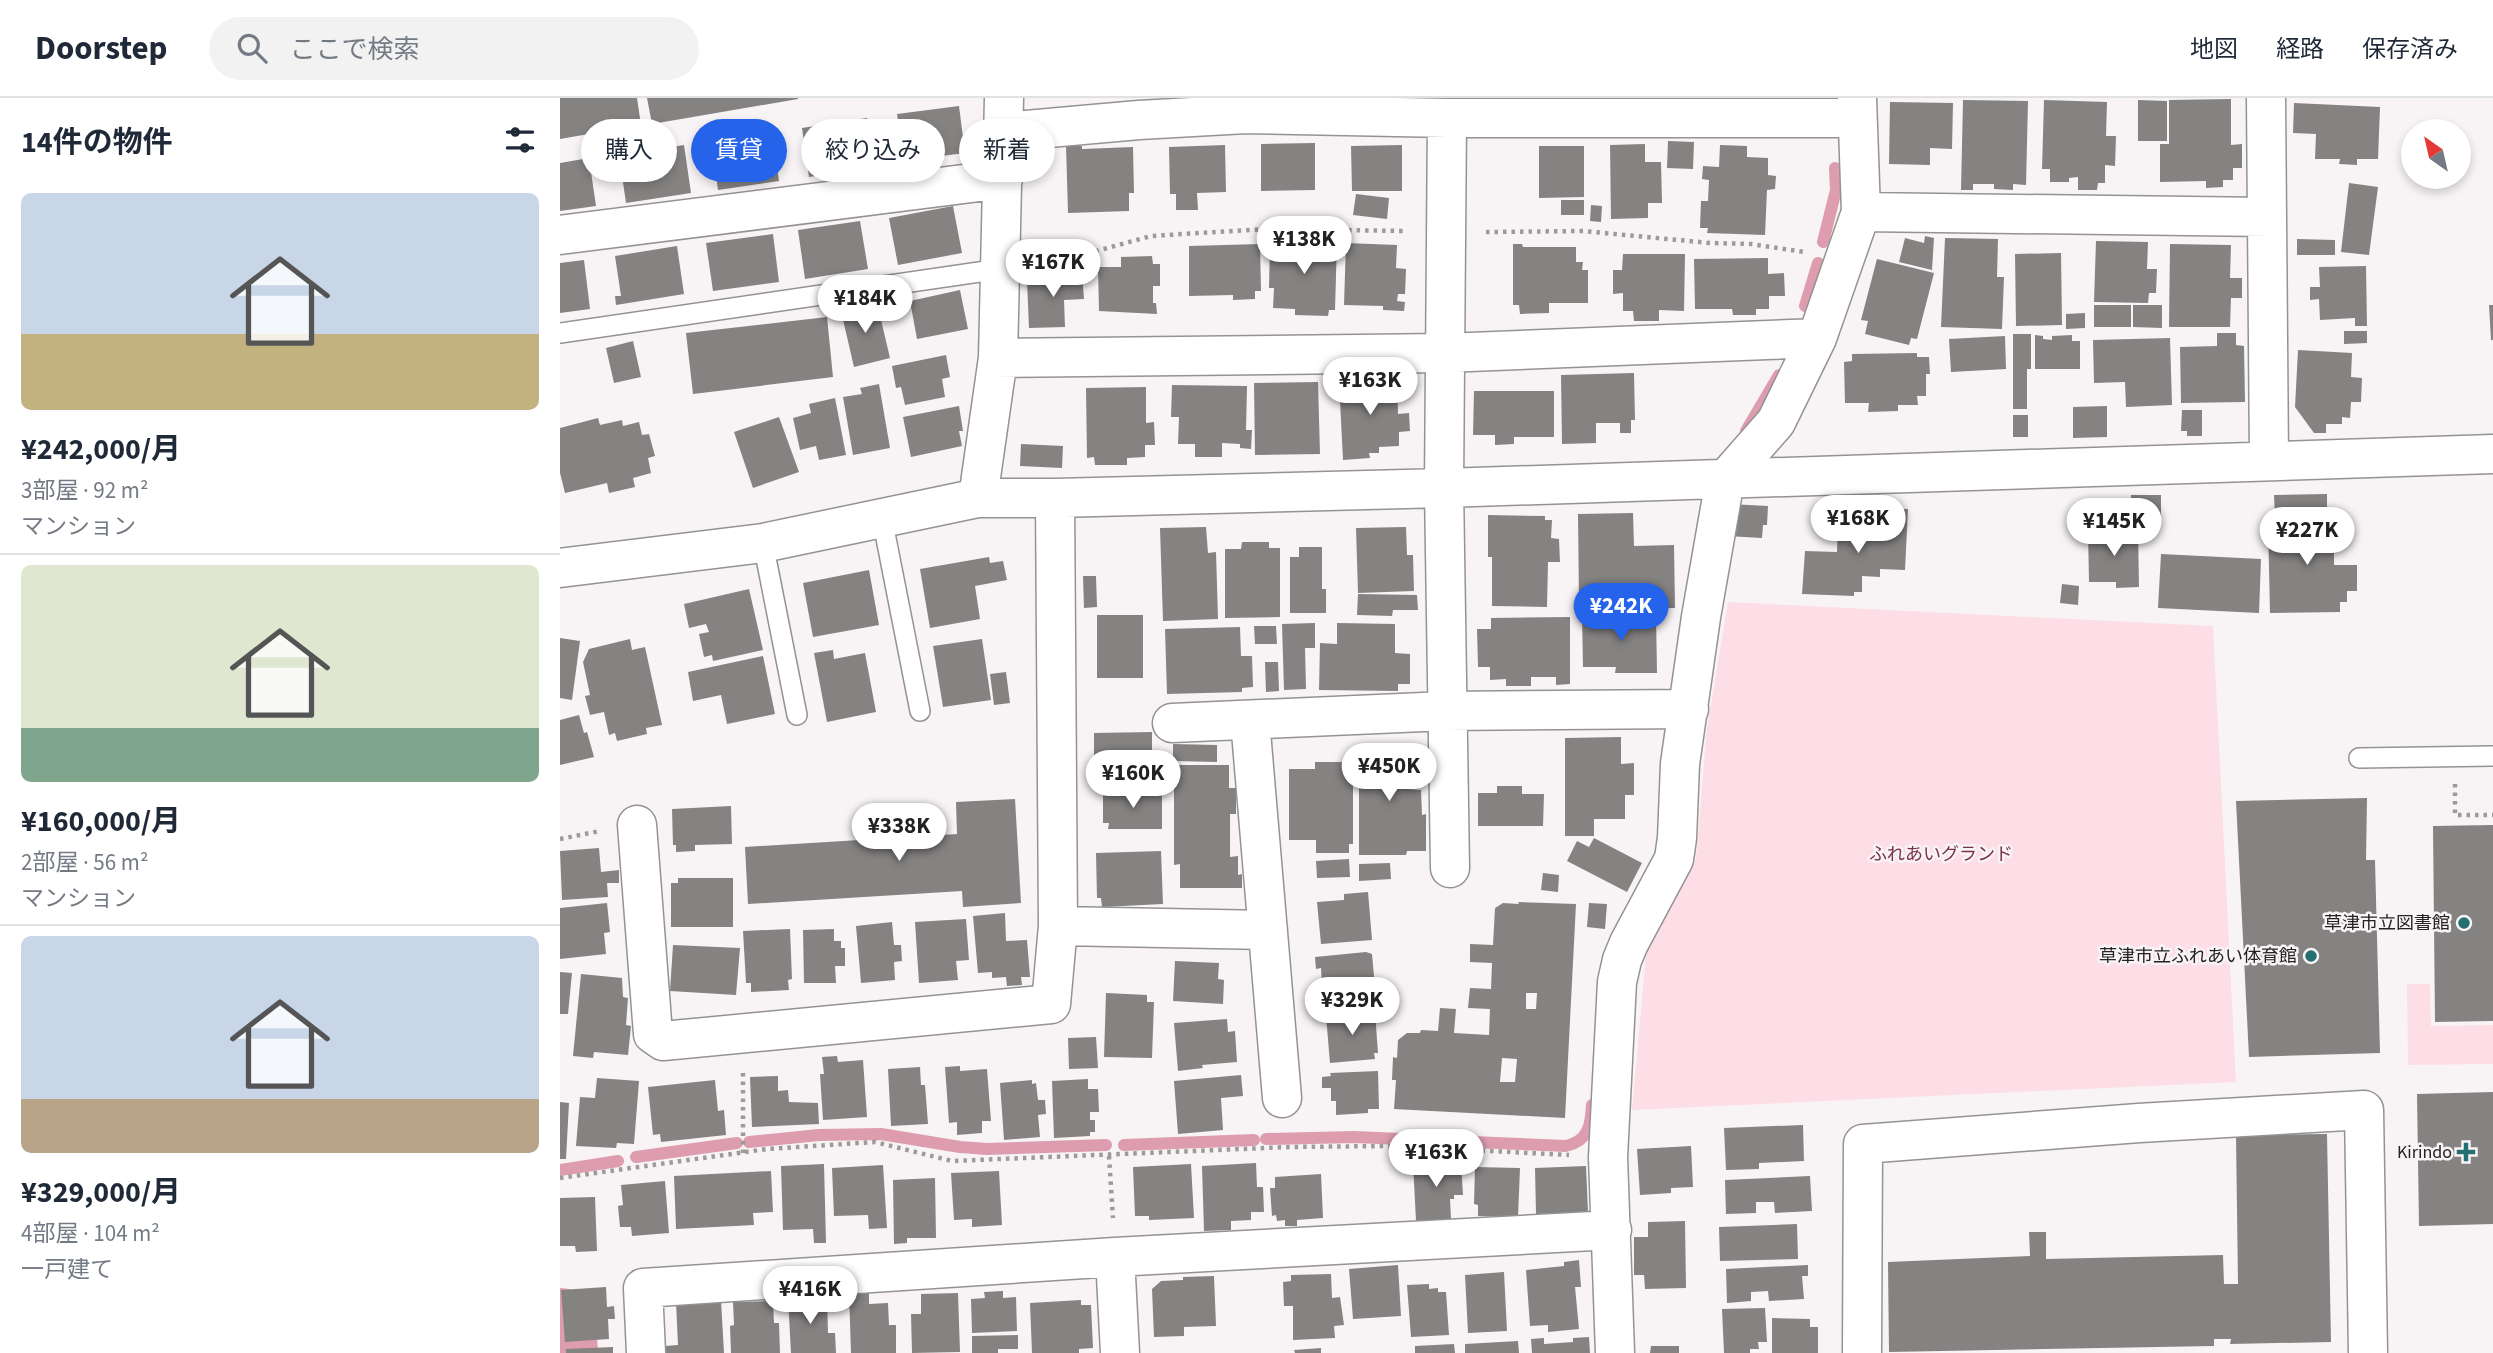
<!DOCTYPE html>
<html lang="ja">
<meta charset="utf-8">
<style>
body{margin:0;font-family:"Source Sans 3","Noto Sans JP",sans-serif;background:#f2f2f3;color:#1f2937;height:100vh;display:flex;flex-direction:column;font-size:26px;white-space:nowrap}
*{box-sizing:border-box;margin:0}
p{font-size:23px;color:#747a83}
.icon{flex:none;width:38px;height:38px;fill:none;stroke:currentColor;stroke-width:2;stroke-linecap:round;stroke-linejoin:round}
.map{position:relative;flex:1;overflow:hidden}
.panel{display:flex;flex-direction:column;background:#fff;width:560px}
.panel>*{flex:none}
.guide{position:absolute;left:21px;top:21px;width:665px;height:63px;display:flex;gap:14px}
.needle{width:46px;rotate:326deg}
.tools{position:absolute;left:1841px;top:21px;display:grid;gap:14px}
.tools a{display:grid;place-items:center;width:70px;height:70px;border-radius:50%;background:#fff;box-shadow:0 4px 10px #0003;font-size:35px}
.price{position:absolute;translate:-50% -60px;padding:0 16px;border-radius:24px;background:#fff;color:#222;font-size:23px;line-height:46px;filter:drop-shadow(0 2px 4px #0008)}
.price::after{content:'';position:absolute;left:50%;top:42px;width:21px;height:16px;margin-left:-10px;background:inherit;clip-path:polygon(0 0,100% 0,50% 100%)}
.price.active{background:#2563eb;color:#fff}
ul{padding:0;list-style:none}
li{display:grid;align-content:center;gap:14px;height:371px;padding:0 21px}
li+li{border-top:2px solid #e0e1e3}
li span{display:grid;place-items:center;height:217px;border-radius:10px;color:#555}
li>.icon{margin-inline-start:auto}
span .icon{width:126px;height:126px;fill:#fffc;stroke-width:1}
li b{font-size:30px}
h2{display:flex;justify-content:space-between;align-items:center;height:84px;padding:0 21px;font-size:30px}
.pill{padding:0 24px;border-radius:32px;background:#fff;box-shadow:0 4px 10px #0003;font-size:24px;line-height:63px}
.pill.active{background:#2563eb;color:#fff}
header{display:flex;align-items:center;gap:42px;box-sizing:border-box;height:98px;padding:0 35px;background:#fff;border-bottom:2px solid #e0e1e3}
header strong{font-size:33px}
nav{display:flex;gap:38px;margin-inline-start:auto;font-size:24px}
.search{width:490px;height:63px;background:#f2f2f3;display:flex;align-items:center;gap:18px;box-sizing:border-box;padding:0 24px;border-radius:38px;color:#747a83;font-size:26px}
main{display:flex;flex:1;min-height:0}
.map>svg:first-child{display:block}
.green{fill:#fedee6}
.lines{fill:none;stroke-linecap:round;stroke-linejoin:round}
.stream{stroke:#dd9daf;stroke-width:12}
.river{stroke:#dd9daf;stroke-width:72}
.building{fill:#858282;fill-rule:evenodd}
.lane-casing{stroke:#959292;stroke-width:22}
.street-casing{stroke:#959292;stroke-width:41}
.path{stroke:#9d9a9b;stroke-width:4.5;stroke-dasharray:3.5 5;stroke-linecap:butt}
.lane{stroke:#fff;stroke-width:19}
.street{stroke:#fff;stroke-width:38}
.poi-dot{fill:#246f71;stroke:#f8f4f5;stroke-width:2.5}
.labels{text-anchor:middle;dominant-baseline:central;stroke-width:5;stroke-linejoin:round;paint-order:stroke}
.park-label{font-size:18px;fill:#7c314c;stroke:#f8f4f5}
.poi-label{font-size:18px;fill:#242222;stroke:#f8f4f5;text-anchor:end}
</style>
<header>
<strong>Doorstep</strong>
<div class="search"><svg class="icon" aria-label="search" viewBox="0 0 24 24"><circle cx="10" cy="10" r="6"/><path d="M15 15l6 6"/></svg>ここで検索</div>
<nav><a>地図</a><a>経路</a><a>保存済み</a></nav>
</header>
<main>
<section class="panel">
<h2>14件の物件<svg class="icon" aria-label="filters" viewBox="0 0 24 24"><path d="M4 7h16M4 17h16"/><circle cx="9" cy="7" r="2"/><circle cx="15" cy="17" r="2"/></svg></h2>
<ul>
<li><span style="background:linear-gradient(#c9d6e8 65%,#c2b280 0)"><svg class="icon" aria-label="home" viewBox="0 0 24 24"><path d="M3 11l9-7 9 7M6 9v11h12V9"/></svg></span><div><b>¥242,000/月</b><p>3部屋 · 92 m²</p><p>マンション</p></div></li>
<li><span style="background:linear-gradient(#dfe7d0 75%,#7fa58c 0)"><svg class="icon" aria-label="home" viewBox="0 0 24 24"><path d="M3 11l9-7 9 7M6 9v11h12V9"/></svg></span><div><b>¥160,000/月</b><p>2部屋 · 56 m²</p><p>マンション</p></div></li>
<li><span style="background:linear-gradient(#c9d6e8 75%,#b9a48a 0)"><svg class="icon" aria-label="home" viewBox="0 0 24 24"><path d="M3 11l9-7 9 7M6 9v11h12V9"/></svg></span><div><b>¥329,000/月</b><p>4部屋 · 104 m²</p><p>一戸建て</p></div></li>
</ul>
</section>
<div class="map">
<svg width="1933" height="1255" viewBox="0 0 1933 1255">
<rect width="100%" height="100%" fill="#f8f4f5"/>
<path class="green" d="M1168,504L1653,528L1676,984L1072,1012L1086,856L1136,761L1147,630Z
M1847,886H1870L1871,928L1933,927V966L1848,967Z"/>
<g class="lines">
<path class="stream" d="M1263,144L1276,92L1275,70
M1245,208L1258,165
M1186,333L1219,277
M706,1041L794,1039L1006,1048C1028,1043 1031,1028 1032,1007
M189,1044L259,1037L321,1036L400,1049L427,1051L546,1047
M564,1047L694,1042
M76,1059L177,1045
M0,1072L58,1063"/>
<path class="river" d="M0,1226L2,1255"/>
</g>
<path class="building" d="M0,0H77L81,27L0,41Z
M87,0H238V1L92,26Z
M1671,1V47L1682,46V70H1673V82H1663V89L1646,90V83L1600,84V46H1609V2Z
M1403,2L1468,3L1466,87L1453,86V92L1434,91V86H1413V92H1401Z
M1484,2L1547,4L1546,38H1556L1555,68L1545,67V85H1538L1537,92H1518V79L1509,80V84H1490V71H1482Z
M1578,2L1607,3V43H1578Z
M1330,4L1393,5L1392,51L1370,50V67L1329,66Z
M1734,5L1820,9L1818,61H1797V67L1779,66L1780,61H1755L1756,36L1733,35Z
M399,8L405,55L343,63L337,16Z
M307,20L314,70L249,79L242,30Z
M212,34L219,83L158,92L151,44Z
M1108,43L1134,44L1133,71L1107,70Z
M755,45V92L701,93V46Z
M1085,46V64H1101L1102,105H1088V120L1051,121L1050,47Z
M124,47L131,95L66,105L59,57Z
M665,47L666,94L637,95L638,112H616V96H610L609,49Z
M842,47V93H792L791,48Z
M1160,47L1187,48V59L1208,60V77L1216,78L1215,91L1207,92L1205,137L1147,135L1148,130H1140L1141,103H1148L1149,82L1142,81L1143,68L1159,69Z
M506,48H522V51L573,49L574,95H569V113L508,115Z
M979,48H1024V99L979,100Z
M29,60L36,108L0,113V65Z
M1789,85L1818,89L1809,157L1781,154Z
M796,96L829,100L827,121L793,117Z
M1001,102H1024V117H1001Z
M1031,107L1042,108L1041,124L1030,123Z
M393,108L402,155L338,167L329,120Z
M300,123L308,171L245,181L238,132Z
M213,136L219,184L153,193L146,145Z
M1365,138L1374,140L1372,172L1339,164L1345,140L1364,145Z
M1385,140L1438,141L1437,179H1444L1442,231L1381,229Z
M1737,141L1775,142V157H1737Z
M710,142L777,144L775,212H769L768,218L735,217V211L713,210L714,190H709Z
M1536,143L1588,144L1587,171H1597L1596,195H1589L1588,205L1534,204Z
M786,145L837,147L836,170L846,171L845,196H838L837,203L845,204L844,213L823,212V208L784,207Z
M700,146L701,193H695V201L673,202V197L629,198V148Z
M953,146H962L963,149H1016V164H1023L1022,172H1028V205H989V215L960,216L959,207H953Z
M1610,146L1671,147L1670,180H1682V200H1671L1670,229H1609Z
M117,148L124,196L56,207L55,198H61L55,158Z
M1501,155L1502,227L1456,228L1455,156Z
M1063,156H1125L1124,213L1099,212V223H1074L1073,213H1063V195L1053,196V172H1062Z
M592,158L593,166H600V188H593V205H596L597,216L539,213L538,169H561V159Z
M1208,160V176L1224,175L1225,198H1209V211H1196V217H1173L1172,211H1135L1134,161Z
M1317,161L1374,175L1357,241L1351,240L1349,247L1305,236L1308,223L1301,222Z
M24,162L30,211L0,215V165Z
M1806,168L1807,228H1795V220L1760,222L1759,201L1750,202V189H1760L1759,169Z
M522,174L524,201L504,202L505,229L469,230L467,183L497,182L496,175Z
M400,192L408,231L357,241L350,203Z
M317,205L330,260L294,269L281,213Z
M1534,207H1571V229H1534Z
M1573,207H1602V230L1573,229Z
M1929,207H1933V242H1931Z
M1525,215V230L1506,231V216Z
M267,219L273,279L133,296L126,235Z
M1784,233H1807V245L1784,246Z
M1657,235H1676V247L1684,248L1685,304L1621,305L1620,249L1657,248Z
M1453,236H1471V271H1467V311H1453Z
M1475,237L1483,238V241L1492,242V238L1512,237V243H1520V271H1475Z
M1445,238L1446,271L1391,274L1389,241Z
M1610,240L1612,307L1566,309L1565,284L1534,285L1533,242Z
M73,243L81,279L54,285L46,250Z
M1738,252L1792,255L1791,279L1802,280L1801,304H1791L1790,320L1782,319V326H1766V335H1754L1735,309Z
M1357,255V259H1369L1370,276H1366V298H1357L1358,307H1338V313L1308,314L1309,305H1285L1284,264L1292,263V256Z
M386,257L390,279L382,281L385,299L345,307L341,289L336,290L332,268Z
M1074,275L1075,322H1071V335H1060V325H1036V345L1002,346L1001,277Z
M837,281L838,316L849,315L850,333L839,334V348L819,349V355H809L810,360L783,362L779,283Z
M758,284L760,356L695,357L694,285Z
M319,286L330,350L293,357L283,299L302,296L300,290Z
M612,287L687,288L686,332H692L691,351L680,350V346L662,345V359H635V346H618L619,319H611Z
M586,289V325L594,324L595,347H585V359L567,360V367H535L534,359L527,360L526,290Z
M914,293H994V339H954V346L935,347V337H913Z
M275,300L286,357L259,362L256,348L240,352L233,320L251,315L249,306Z
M399,308L403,333H399L402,348L351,359L343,319Z
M1547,308V339L1513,340V309Z
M1622,312H1642V338H1627V333H1621Z
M1453,317H1468V339H1453Z
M219,319L239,374L193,390L174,334Z
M38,320L40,327L62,322L63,328L79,324L82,337L89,336L95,358L88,360L91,375L73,380L75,389L49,395L47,385L5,395L0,375V330Z
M461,346L503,348L502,370L460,368Z
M1767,396V411H1762V416L1715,418L1714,397Z
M1571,397H1601V427L1570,426Z
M1169,406L1208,408L1207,427H1203L1202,440L1167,438Z
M1314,410L1348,411L1345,472L1320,471V479L1302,478V494H1294V498L1242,496L1245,453L1277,454L1278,423L1314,425Z
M1073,415L1074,448L1114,447L1115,510L1056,511V505L1019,506L1018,416Z
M928,417L985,418V422H992L991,440L999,441L1000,464H988L987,509L932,508V459H928Z
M1774,419V467H1797V493H1787V504H1780V514L1710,515L1708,426H1714V420Z
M646,429L648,455L656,454L658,521L603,523L600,430Z
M846,429L847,457H853L854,493L798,495L796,430Z
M1578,432L1579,489L1556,490V484H1529L1528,433Z
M682,444H709V450H720V519L665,520V451H681Z
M739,449H762V491H766V515H730V459H739Z
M1601,456L1701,461L1699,515L1598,510Z
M429,459L430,465L443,463L447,482L415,488L420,521L370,530L360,471Z
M309,472L319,527L253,539L243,485Z
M523,478H536L537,509L524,510Z
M1502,486L1519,488L1518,507L1500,505Z
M189,491L203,552L153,563L152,557L144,559L139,536L149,534L146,526L129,530L124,506Z
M798,496L857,497L858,512H833L832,518L797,517Z
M1096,516L1097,575H1055L1056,569H1023L1022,517Z
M537,517H583V580H537Z
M1010,519V586L996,587V579H971V588H946V581L930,582V569H918L917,531H931V520Z
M755,525V550H745L746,591L724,592L722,526Z
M777,525L835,526V555L850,556V586H838V593L759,592L760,545L777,546Z
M694,528H716L717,546H695Z
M680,529L681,558H692L693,589L682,590V594L607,596L605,531Z
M0,540L20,543L12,602L0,600Z
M70,541L72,552L85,549L102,627L86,630L87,636L57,643L55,635L49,637L44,614L30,617L25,598L30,597L23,564L29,551Z
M422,541L431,602L383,609L373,548Z
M273,552L274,561L305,555L316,614L267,624L254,555Z
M203,558L215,616L167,626L161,597L133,603L128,574Z
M705,564H718L719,593L706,594Z
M446,574L450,605L434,607L430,576Z
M19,617L24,635L27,634L34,659L0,667V622Z
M592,634V670L542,671L534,663V635Z
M1061,639V666L1074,665V697H1065V721H1034V738H1005V640Z
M613,646L657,647V664L613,663Z
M799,646H849V691L861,692L862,717L866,716V753H847L846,757H799Z
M755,664H793V746H789V755H756V742H729V671H755Z
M614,667H669V690H676V716H670V759L678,758V777L682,776V790H620V766L614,767Z
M937,688H962V696H984L983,728H918V695H937Z
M602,693V731H548L549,725H543V694Z
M1807,700L1806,762H1815L1820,955L1689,959L1676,703Z
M455,701L461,805L403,809L402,793L188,806L185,749L397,736L396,704Z
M171,708L172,746L135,747V753L116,754V747H113L112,711Z
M1933,727V923L1875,924L1873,728Z
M1034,740L1082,765L1067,794L1007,763L1017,743L1029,749Z
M39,750L41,774L59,772V785H47L48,799L2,802L0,753Z
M601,753L603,806L542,809L541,800H537L536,755Z
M789,761L790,779L757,780L756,763Z
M830,765L831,781L799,783V766Z
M983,775L999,777L998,794L981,792Z
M118,780H173V829H111V785H118Z
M808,794L812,842L761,846L757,804L784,802V796Z
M958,804L1016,806L1005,1020L834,1011L836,982H832L833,959L837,960L838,942L847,935H860L861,932L878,933L880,910L896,911L894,935L929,937L930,911L908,910L910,890L931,891L932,865L910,864V846L933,847L935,810L943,805L959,806ZM966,895H977L976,911H966ZM942,960L957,961L955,984H940Z
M47,805L50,834L44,835L46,856L0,861V810Z
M1029,805L1047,806L1045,831L1027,829Z
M445,815L446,843L467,842L470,879H461L462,887L447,888L446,879L432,880V874L418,875L413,818Z
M406,821L409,862L396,863L398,882L359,885L355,824Z
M332,824L334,847H341L342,863L334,864L335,882L301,885L296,828Z
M230,831L232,881L228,882L229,892L191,894V885H186L183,833Z
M274,831V843H281V850H285V868H275L276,885H244L243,832Z
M113,847L180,850L176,897L110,893Z
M806,854L812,856L816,900H806V907L777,909V903L763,904L761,870L756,871L755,859Z
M615,863L659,865L658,881L664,882L663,906L613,903Z
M0,874L12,875L8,916H0Z
M21,876L62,880L63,899L68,900L66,927L71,928L68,957L34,954L33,960L13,958Z
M546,895L587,897V904H594L592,960L544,959Z
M815,914L818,955H814L815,961L770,965L766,918Z
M667,921L668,934L675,933L677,964L642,967L643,970L618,973L614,925Z
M536,939L538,970L509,971L508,940Z
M277,958L278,964L303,962L307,1019L263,1022L260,976H264L262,959Z
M400,968V973L427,971L431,1023H422V1035L397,1037V1024L389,1025L385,969Z
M360,969L361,987H365L368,1026L331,1028L328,971Z
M818,973L819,1011H808V1015L776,1017V1003H771V990H762V979L771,978L770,975Z
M681,977L683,998L661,1000L663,1032L618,1036L614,983Z
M218,978V993L228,992L229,1004L258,1005L259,1026L192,1029L190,979Z
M37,980L79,983L74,1046L57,1045L56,1050L16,1048L20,999L35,1000Z
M528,981V991H538L539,1014H530V1022H535V1034H530V1038L494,1040L492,983Z
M155,982L158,1013L164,1012L166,1037L101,1044L100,1036L93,1037L88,989Z
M472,982V986L476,985L478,1002H485L486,1016L478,1017L480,1039L444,1042L440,985Z
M1933,994V1126L1859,1128L1857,996Z
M0,1004L9,1005L6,1061H0Z
M1243,1027L1244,1063L1199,1065V1071L1166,1072L1164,1030Z
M1767,1036L1771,1244L1670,1246L1671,1241H1654V1248L1329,1254L1328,1164L1470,1158L1469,1134H1486V1161L1663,1157L1664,1186H1678L1676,1037Z
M1131,1048L1133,1089L1111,1090V1095L1080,1097L1077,1051Z
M893,1063V1066L901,1065L903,1097H894V1101H890L891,1121L856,1123L853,1065Z
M696,1065L697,1089H703L704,1114H691V1122L671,1123V1132L644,1133L642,1068Z
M264,1066L266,1145H254L253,1131L223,1132L221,1068Z
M631,1066L634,1120L589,1122V1118H575L573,1069Z
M323,1067L327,1130L309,1131L308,1117L274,1118L272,1070Z
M1026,1068L1028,1114L976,1116L975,1070Z
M915,1069L960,1070L958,1119L918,1118V1107L914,1106Z
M211,1073L213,1114L193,1115L194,1127L116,1131L114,1078Z
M439,1073L442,1127L412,1129V1121L394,1122L391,1075Z
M761,1076L763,1120L737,1122V1128H725V1122L717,1123L716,1117L712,1118L710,1090H715V1079Z
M1250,1078L1252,1113L1215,1115L1214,1104H1196V1115L1166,1116L1165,1082Z
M375,1080L376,1140H347V1145L334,1146L333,1082Z
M105,1083L109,1135L72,1138L71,1129H60L58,1108L63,1107L61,1087Z
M35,1099L37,1153L16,1154L15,1148H0V1100Z
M1125,1123L1126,1190L1085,1191L1084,1177H1074V1139H1088V1124Z
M1237,1126L1238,1161L1160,1163L1159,1129Z
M1019,1162L1021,1189H1015L1019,1231L988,1234V1227L970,1228L966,1172L1004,1168V1164Z
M838,1167L841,1218L793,1221L789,1171Z
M1248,1167V1178H1242L1244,1201L1209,1203L1208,1193L1191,1194V1203L1167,1205L1166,1171Z
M944,1174L947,1233L908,1235L905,1177Z
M771,1176L772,1200L780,1199L784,1227L774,1228L775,1240L733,1242V1208H724L723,1184L731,1183V1177Z
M654,1178L656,1228L624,1229V1238L594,1239L592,1191L601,1183L623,1182V1179Z
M869,1186V1191L878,1190V1194H886L889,1237L851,1239L847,1187Z
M46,1189L47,1209L54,1208L55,1221H48L49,1241L5,1244L1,1192Z
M443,1193V1200L456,1199L457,1233L412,1235L411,1201L425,1200L424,1194Z
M309,1194V1206L328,1205L329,1227H336V1255H291L289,1195Z
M398,1195L400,1254L352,1255L351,1216H361V1196Z
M267,1198L268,1235H275L276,1255H231L228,1200Z
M161,1202L164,1255H105V1248L118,1247L116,1204Z
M521,1202V1207H531L533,1250L519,1251V1255H472L470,1205Z
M213,1203L214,1225H219L220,1255H171L170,1228L174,1227L173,1204Z
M1205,1210L1207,1244H1198L1199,1251H1190V1255H1164L1162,1211Z
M1212,1220L1250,1221V1229H1258V1255H1212Z
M458,1237V1251H438V1255H412V1238Z
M1029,1239L1030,1255H972L971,1241L984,1240V1246L1013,1244V1240Z
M958,1243L959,1255H905V1246Z
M894,1246L895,1255H855V1248Z
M1091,1248H1119V1255H1090Z
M53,1249V1255H6V1251Z
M761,1250V1255H735L734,1252Z"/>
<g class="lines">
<defs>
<path id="lane" d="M0,235L440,171
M322,420L360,613
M203,445L237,617
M1799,660L1933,658"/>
<path id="street" d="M1706,0L1709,362
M887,20L884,390L890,770
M443,34L579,22L686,16L887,20H1297
M1301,114L1707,119
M0,137L443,81
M438,260L885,255L1257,240
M418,400L438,260L444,0
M0,470L203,445L418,400H495L884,390L1933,356
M690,622L722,1000
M612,625L886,613L1129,611
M77,727L93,936L103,943L491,906L498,828L495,400
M498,828L708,832
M555,1159L560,1255
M86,1255L83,1190L555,1159L1052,1132
M1055,1255L1048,1059L1057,884L1062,862L1069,845L1114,761L1117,740L1120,666L1141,519L1165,382L1216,324L1257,240L1301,114L1297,0
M1302,1255L1303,1046L1579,1025L1804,1012L1808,1255"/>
</defs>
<use href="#lane" class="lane-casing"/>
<use href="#street" class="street-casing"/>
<path class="path" d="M926,134L1023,133L1150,145L1191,146L1244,154
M478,169L591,138L705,131L847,133
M1895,686V717H1933
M0,741L40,733
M183,1055V975
M549,1058L553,1120
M0,1080L207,1051L315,1044L392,1063L730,1049L831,1048L1009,1057"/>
<use href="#lane" class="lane"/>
<use href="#street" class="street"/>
</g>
<g class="poi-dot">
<circle cx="1904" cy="825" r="7"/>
<circle cx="1751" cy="858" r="7"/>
<path d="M1902.5 1043.5h7v7h7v7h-7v7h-7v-7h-7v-7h7z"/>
</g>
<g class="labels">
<g class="park-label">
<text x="1381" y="756">ふれあいグランド</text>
</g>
<g class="poi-label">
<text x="1890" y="825">草津市立図書館</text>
<text x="1737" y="858">草津市立ふれあい体育館</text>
<text x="1892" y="1054">Kirindo</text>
</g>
</g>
</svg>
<div class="tools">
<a><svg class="needle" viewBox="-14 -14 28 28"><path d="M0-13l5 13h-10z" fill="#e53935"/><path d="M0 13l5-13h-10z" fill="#747a83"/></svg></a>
</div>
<b class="price" style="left:744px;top:178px">¥138K</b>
<b class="price" style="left:493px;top:201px">¥167K</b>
<b class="price" style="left:305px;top:237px">¥184K</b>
<b class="price" style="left:810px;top:319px">¥163K</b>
<b class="price" style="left:1298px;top:457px">¥168K</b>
<b class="price" style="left:1554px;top:460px">¥145K</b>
<b class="price" style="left:1747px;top:469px">¥227K</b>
<b class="price active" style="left:1061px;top:545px">¥242K</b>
<b class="price" style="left:829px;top:705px">¥450K</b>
<b class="price" style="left:573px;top:712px">¥160K</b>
<b class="price" style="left:339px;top:765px">¥338K</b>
<b class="price" style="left:792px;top:939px">¥329K</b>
<b class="price" style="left:876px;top:1091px">¥163K</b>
<b class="price" style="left:250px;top:1228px">¥416K</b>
<div class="guide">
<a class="pill">購入</a>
<a class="pill active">賃貸</a>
<a class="pill">絞り込み</a>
<a class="pill">新着</a>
</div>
</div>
</main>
